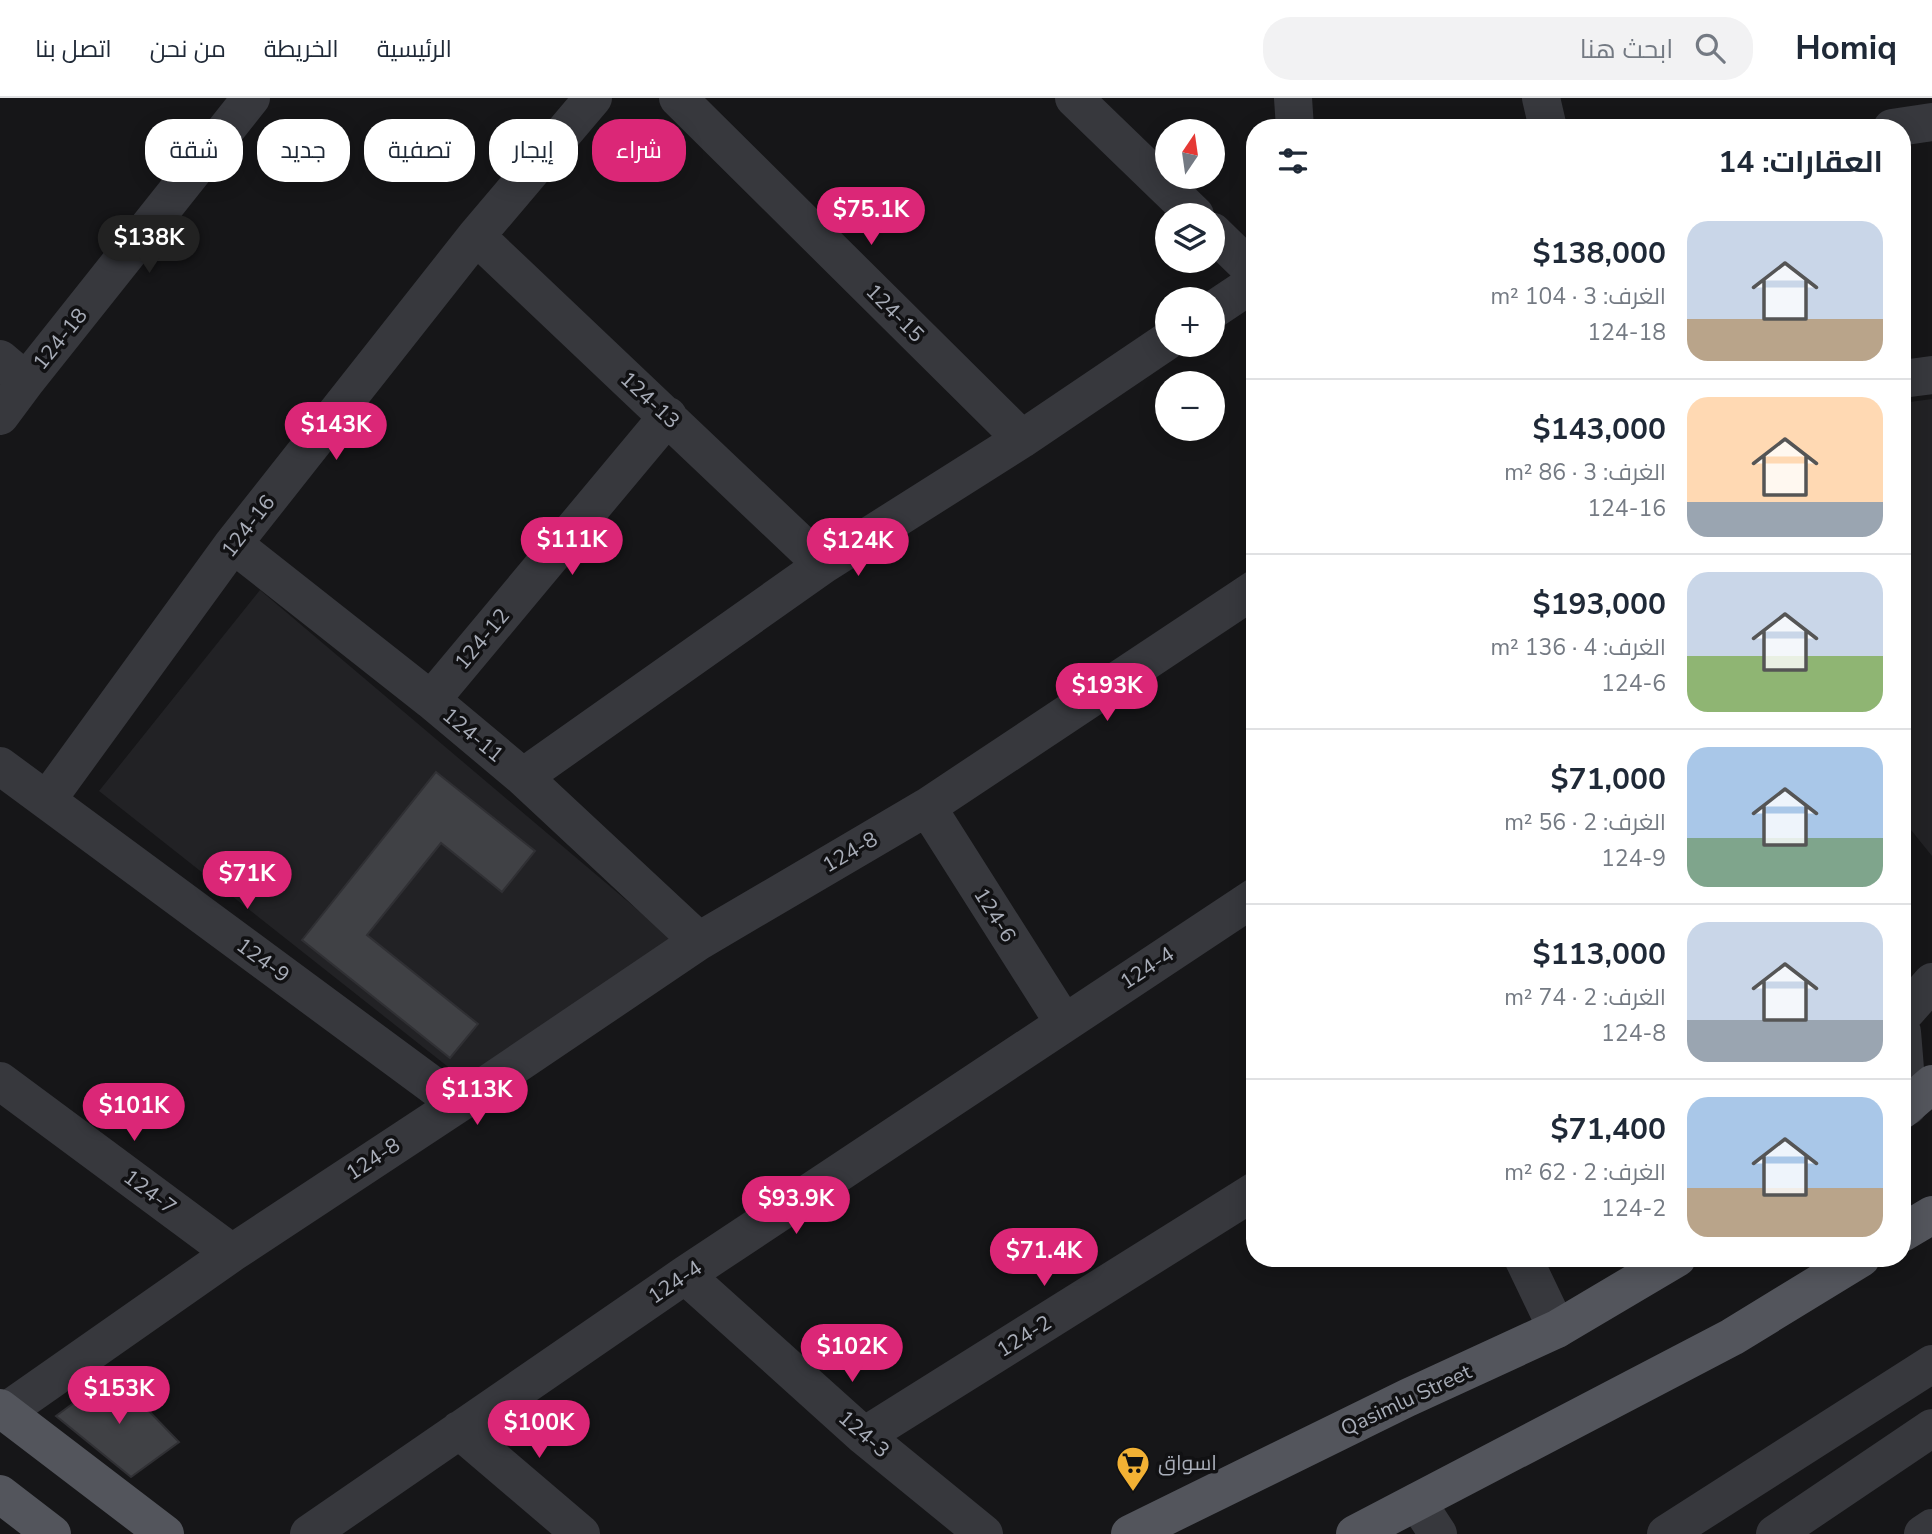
<!DOCTYPE html>
<html lang="ar">
<meta charset="utf-8">
<style>
body{margin:0;font-family:"Nunito Sans",Cairo,sans-serif;background:#f2f2f3;color:#1f2937;direction:rtl;height:100vh;display:flex;flex-direction:column;font-size:26px;white-space:nowrap}
*{box-sizing:border-box;margin:0}
p{font-size:23px;color:#747a83}
.icon{flex:none;width:38px;height:38px;fill:none;stroke:currentColor;stroke-width:2;stroke-linecap:round;stroke-linejoin:round}
.map{position:relative;flex:1;overflow:hidden;direction:ltr}
.sheet{position:absolute;left:1246px;top:21px;width:665px;height:1148px;display:flex;flex-direction:column;background:#fff;border-radius:28px;box-shadow:0 4px 18px #0003;direction:rtl}
.sheet>*{flex:none}
.hud{position:absolute;left:21px;top:21px;width:665px;height:63px;direction:rtl;display:flex;gap:14px}
.needle{width:46px;rotate:13deg}
.controls{position:absolute;left:1155px;top:21px;display:grid;gap:14px}
.controls a{display:grid;place-items:center;width:70px;height:70px;border-radius:50%;background:#fff;box-shadow:0 4px 18px #0003;font-size:35px}
.price{position:absolute;translate:-50% -60px;padding:0 16px;border-radius:24px;background:#db2777;color:#fff;font-size:23px;line-height:46px;filter:drop-shadow(0 2px 4px #0008)}
.price::after{content:'';position:absolute;left:50%;top:42px;width:21px;height:16px;margin-left:-10px;background:inherit;clip-path:polygon(0 0,100% 0,50% 100%)}
.price.on{background:#222;color:#fff}
ul{padding:0;list-style:none}
li{display:flex;align-items:center;gap:21px;height:175px;padding:0 28px}
li+li{border-top:2px solid #e0e1e3}
li span{display:grid;place-items:center;flex:none;width:196px;height:140px;border-radius:21px;color:#555}
li>.icon{margin-inline-start:auto}
span .icon{width:84px;height:84px;fill:#fffc;stroke-width:1}
li b{font-size:30px}
h2{display:flex;justify-content:space-between;align-items:center;height:84px;padding:0 28px;font-size:30px}
.chip{padding:0 24px;border-radius:28px;background:#fff;box-shadow:0 4px 18px #0003;font-size:24px;line-height:63px}
.chip.on{background:#db2777;color:#fff}
header{display:flex;align-items:center;gap:42px;box-sizing:border-box;height:98px;padding:0 35px;background:#fff;border-bottom:2px solid #e0e1e3}
header strong{font-size:33px}
nav{display:flex;gap:38px;margin-inline-start:auto;font-size:24px}
.search{width:490px;height:63px;background:#f2f2f3;display:flex;align-items:center;gap:18px;box-sizing:border-box;padding:0 24px;border-radius:28px;color:#747a83;font-size:26px}
.map>svg:first-child{display:block}
.built{fill:#222225}
.building{fill:#404145;stroke:#303034;stroke-width:2}
.lines{fill:none;stroke-linecap:round;stroke-linejoin:round}
.minor{stroke:#37383d;stroke-width:38}
.major{stroke:#53555c;stroke-width:38}
.labels{text-anchor:middle;dominant-baseline:central;stroke-width:7;stroke-linejoin:round;paint-order:stroke}
.street-label{font-size:21px;fill:#a8adb8;stroke:#111113}
.poi-label{font-size:21px;fill:#a8adb8;stroke:#111113;text-anchor:start}
</style>
<header>
<strong>Homiq</strong>
<div class="search"><svg class="icon" aria-label="search" viewBox="0 0 24 24"><circle cx="10" cy="10" r="6"/><path d="M15 15l6 6"/></svg>ابحث هنا</div>
<nav><a>الرئيسية</a><a>الخريطة</a><a>من نحن</a><a>اتصل بنا</a></nav>
</header>
<div class="map">
<svg width="1932" height="1436" viewBox="0 0 1932 1436">
<rect width="100%" height="100%" fill="#161618"/>
<path class="built" d="M1932,301V758L1911,732L1902,606V305Z
M260,492L691,857L490,1002L99,693Z"/>
<path class="building" d="M436,674L535,753L502,794L441,745L367,837L478,926L450,960L302,842Z
M113,1276L179,1344L131,1379L56,1318Z"/>
<g class="lines">
<path class="minor" d="M678,0L1022,341
M1074,0L1195,117
M1293,0L1295,30
M1541,0L1548,30
M1892,30L1932,24
M1213,134L1255,175
M476,138L823,467
M1213,212L1255,184
M0,261L26,283
M1902,281L1932,277
M0,318L26,283L251,0
M233,446L431,602L523,679L699,843
M431,602L668,318
M0,668L458,1006
M523,679L823,467L1022,341L1167,243
M47,702L233,446L476,138L593,0
M927,709L1064,925
M1902,918L1932,884
M1902,934L1908,1008
M0,983L232,1155
M1523,1160L1557,1231
M685,1177L864,1338L984,1436
M5,1314L232,1155L458,1006L699,843L927,709L1255,491
M459,1332L581,1436
M864,1338L1255,1093
M1417,1404L1438,1436
M309,1436L685,1177L1255,799
M1666,1436L1932,1266
M1775,1436L1932,1330
M1923,1436L1932,1430"/>
<path class="major" d="M1902,1012L1932,986
M1902,1135L1932,1117
M0,1310L165,1436
M0,1396L52,1436
M1130,1436L1407,1300L1557,1231L1677,1160
M1355,1436L1732,1239L1861,1160"/>
</g>
<defs>
<symbol id="supermarket-pin" viewBox="-11 -11 22 30"><path d="M0 17L-7.5 6A9.5 9.5 0 1 1 7.5 6Z" fill="#f2b134" stroke="#111113"/><path d="M-6-5.5h2.5l.6 2H6L4.5 2H-2.5L-4.4-4H-6ZM-1.5 3.2a1.3 1.3 0 1 0 .1 0ZM3 3.2a1.3 1.3 0 1 0 .1 0Z" fill="#111"/></symbol>
</defs>
<g fill-rule="evenodd">
<use href="#supermarket-pin" x="1114" y="1346" width="38" height="52"/>
</g>
<g class="labels">
<g class="street-label">
<text transform="translate(895 215) rotate(45)">124-15</text>
<text transform="translate(60 241) rotate(-51)">124-18</text>
<text transform="translate(650 302) rotate(43)">124-13</text>
<text transform="translate(248 428) rotate(-52)">124-16</text>
<text transform="translate(482 541) rotate(-50)">124-12</text>
<text transform="translate(473 637) rotate(40)">124-11</text>
<text transform="translate(850 754) rotate(-30)">124-8</text>
<text transform="translate(995 817) rotate(58)">124-6</text>
<text transform="translate(263 862) rotate(36)">124-9</text>
<text transform="translate(1147 870) rotate(-33)">124-4</text>
<text transform="translate(373 1061) rotate(-33)">124-8</text>
<text transform="translate(150 1094) rotate(37)">124-7</text>
<text transform="translate(675 1184) rotate(-34)">124-4</text>
<text transform="translate(1024 1238) rotate(-32)">124-2</text>
<text transform="translate(1406 1302) rotate(-25)">Qasimlu Street</text>
<text transform="translate(864 1336) rotate(41)">124-3</text>
</g>
<g class="poi-label">
<text x="1158" y="1365">اسواق</text>
</g>
</g>
</svg>
<div class="controls">
<a><svg class="needle" viewBox="-14 -14 28 28"><path d="M0-13l5 13h-10z" fill="#e53935"/><path d="M0 13l5-13h-10z" fill="#747a83"/></svg></a>
<a><svg class="icon" aria-label="layers" viewBox="0 0 24 24"><path d="M12 4l9 5-9 5-9-5zM3 14l9 5 9-5"/></svg></a>
<a>+</a>
<a>−</a>
</div>
<b class="price" style="left:871px;top:149px">$75.1K</b>
<b class="price on" style="left:149px;top:177px">$138K</b>
<b class="price" style="left:336px;top:364px">$143K</b>
<b class="price" style="left:572px;top:479px">$111K</b>
<b class="price" style="left:858px;top:480px">$124K</b>
<b class="price" style="left:1107px;top:625px">$193K</b>
<b class="price" style="left:247px;top:813px">$71K</b>
<b class="price" style="left:477px;top:1029px">$113K</b>
<b class="price" style="left:134px;top:1045px">$101K</b>
<b class="price" style="left:796px;top:1138px">$93.9K</b>
<b class="price" style="left:1044px;top:1190px">$71.4K</b>
<b class="price" style="left:852px;top:1286px">$102K</b>
<b class="price" style="left:119px;top:1328px">$153K</b>
<b class="price" style="left:539px;top:1362px">$100K</b>
<div class="hud">
<a class="chip on">شراء</a>
<a class="chip">إيجار</a>
<a class="chip">تصفية</a>
<a class="chip">جديد</a>
<a class="chip">شقة</a>
</div>
<section class="sheet">
<h2>العقارات: 14<svg class="icon" aria-label="filters" viewBox="0 0 24 24"><path d="M4 7h16M4 17h16"/><circle cx="9" cy="7" r="2"/><circle cx="15" cy="17" r="2"/></svg></h2>
<ul>
<li><span style="background:linear-gradient(#c9d6e8 70%,#b9a48a 0)"><svg class="icon" aria-label="home" viewBox="0 0 24 24"><path d="M3 11l9-7 9 7M6 9v11h12V9"/></svg></span><div><b>$138,000</b><p>الغرف: 3 · 104 m²</p><p>124-18</p></div></li>
<li><span style="background:linear-gradient(#ffd9b3 75%,#9aa5b1 0)"><svg class="icon" aria-label="home" viewBox="0 0 24 24"><path d="M3 11l9-7 9 7M6 9v11h12V9"/></svg></span><div><b>$143,000</b><p>الغرف: 3 · 86 m²</p><p>124-16</p></div></li>
<li><span style="background:linear-gradient(#c9d6e8 60%,#8fb573 0)"><svg class="icon" aria-label="home" viewBox="0 0 24 24"><path d="M3 11l9-7 9 7M6 9v11h12V9"/></svg></span><div><b>$193,000</b><p>الغرف: 4 · 136 m²</p><p>124-6</p></div></li>
<li><span style="background:linear-gradient(#a9c7e8 65%,#7fa58c 0)"><svg class="icon" aria-label="home" viewBox="0 0 24 24"><path d="M3 11l9-7 9 7M6 9v11h12V9"/></svg></span><div><b>$71,000</b><p>الغرف: 2 · 56 m²</p><p>124-9</p></div></li>
<li><span style="background:linear-gradient(#c9d6e8 70%,#9aa5b1 0)"><svg class="icon" aria-label="home" viewBox="0 0 24 24"><path d="M3 11l9-7 9 7M6 9v11h12V9"/></svg></span><div><b>$113,000</b><p>الغرف: 2 · 74 m²</p><p>124-8</p></div></li>
<li><span style="background:linear-gradient(#a9c7e8 65%,#b9a48a 0)"><svg class="icon" aria-label="home" viewBox="0 0 24 24"><path d="M3 11l9-7 9 7M6 9v11h12V9"/></svg></span><div><b>$71,400</b><p>الغرف: 2 · 62 m²</p><p>124-2</p></div></li>
</ul>
</section>
</div>
